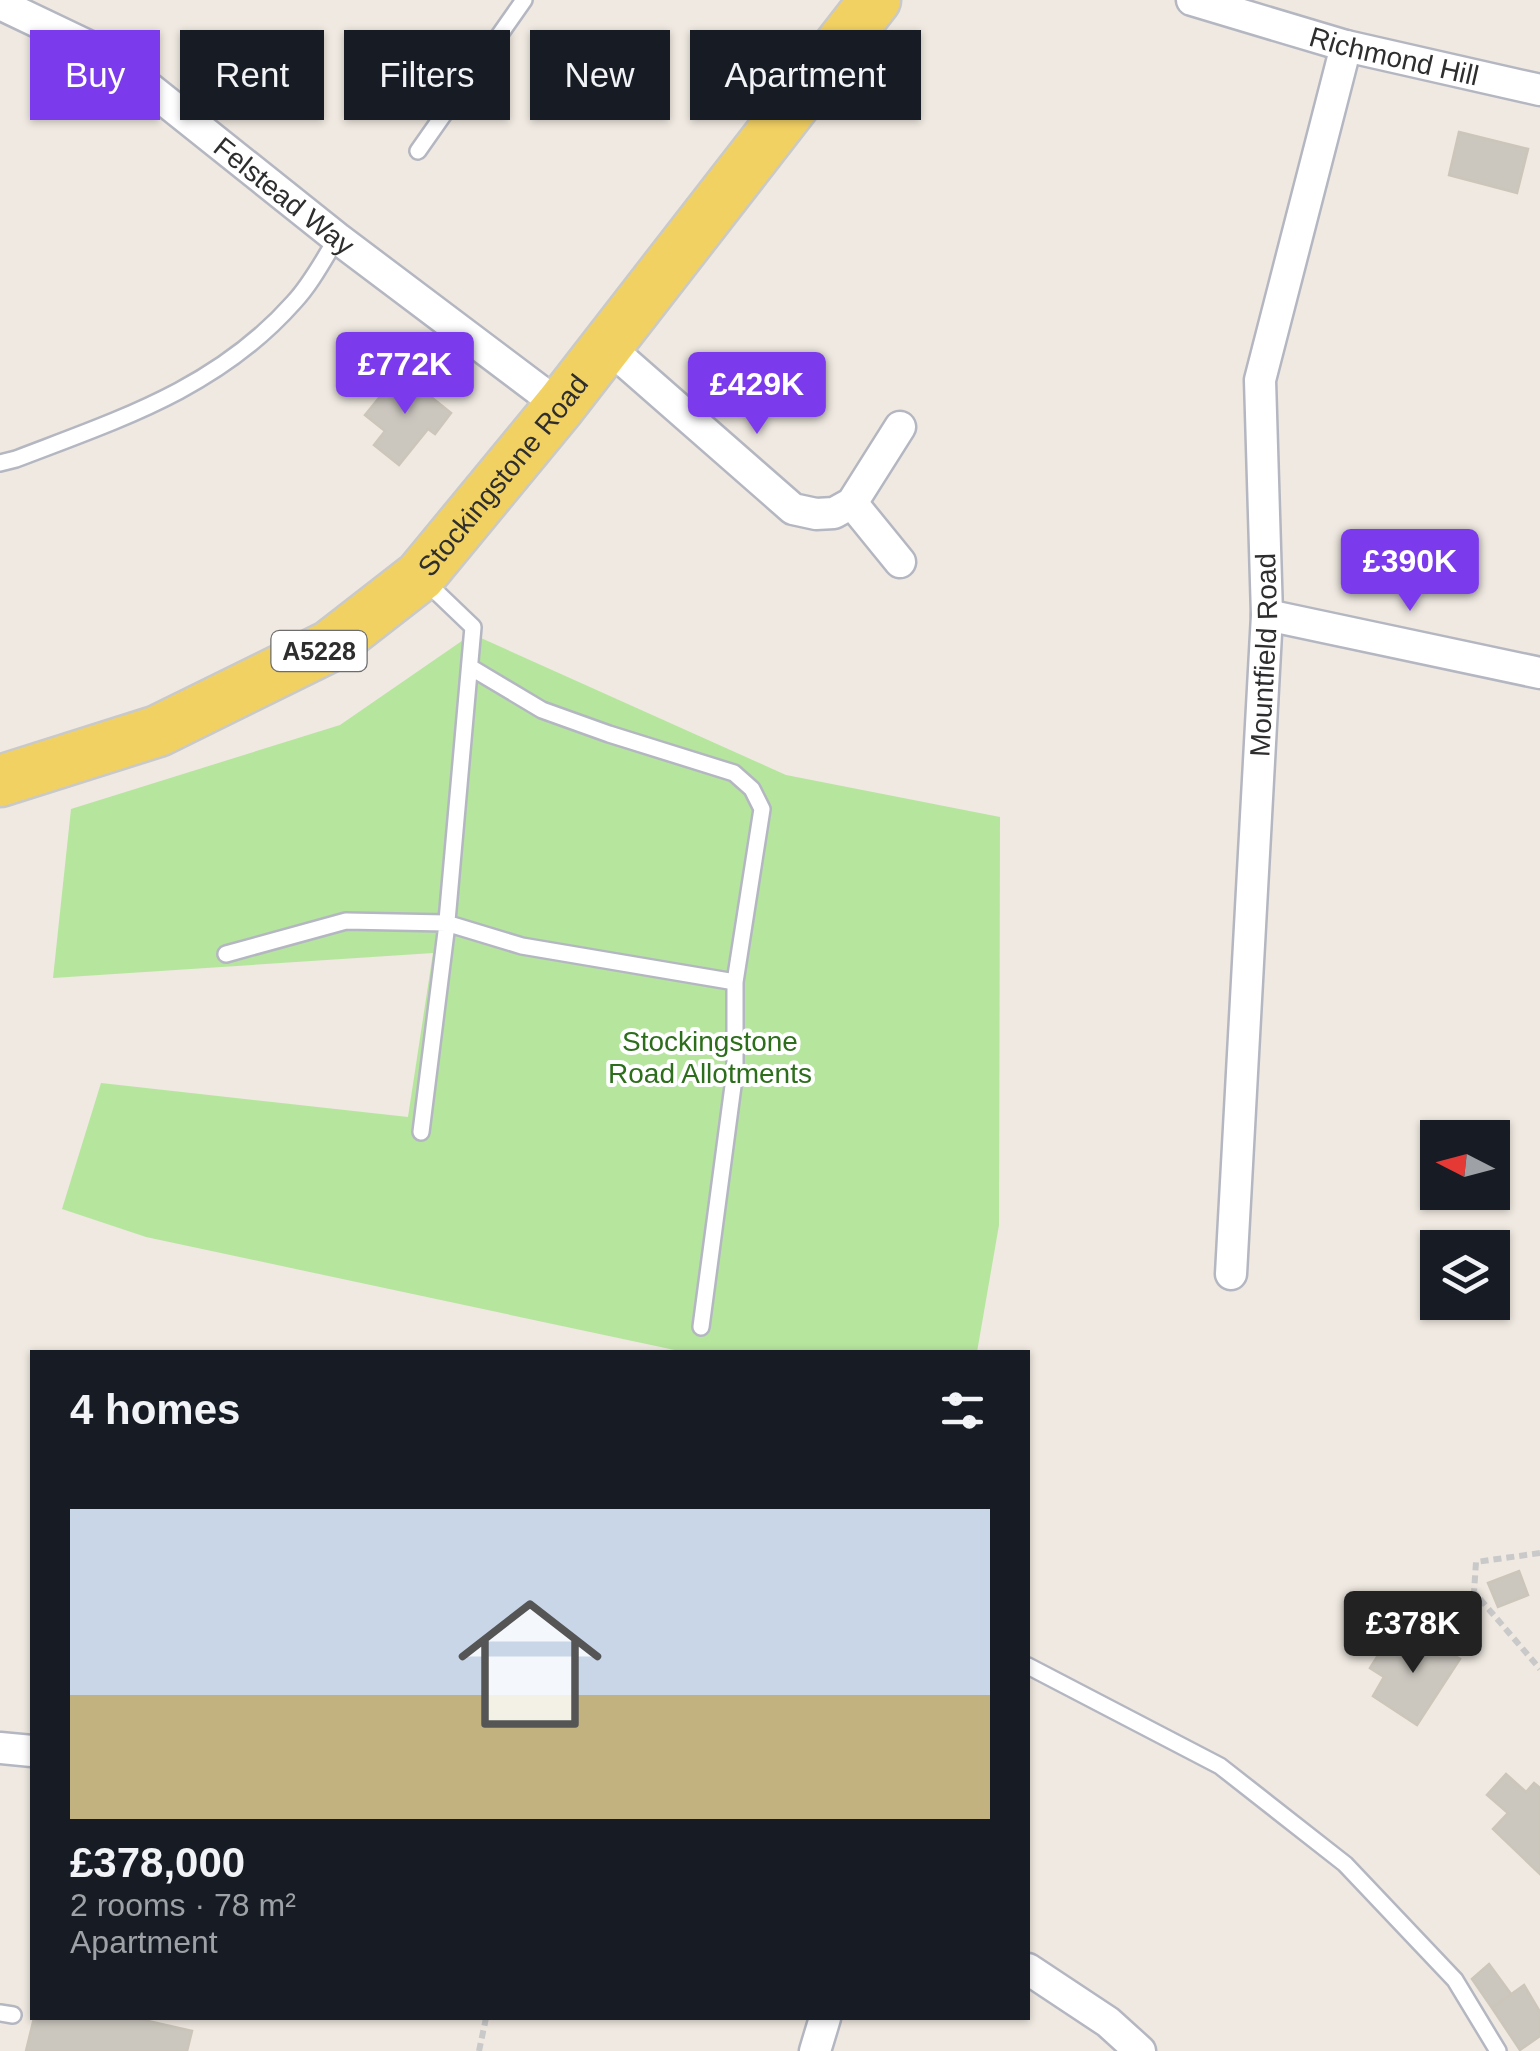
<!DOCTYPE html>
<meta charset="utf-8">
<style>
body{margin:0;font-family:Arial,sans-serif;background:#242831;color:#f1f3f6;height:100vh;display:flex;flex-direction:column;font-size:38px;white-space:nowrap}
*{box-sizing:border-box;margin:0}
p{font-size:32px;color:#9ea1a6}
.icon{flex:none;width:55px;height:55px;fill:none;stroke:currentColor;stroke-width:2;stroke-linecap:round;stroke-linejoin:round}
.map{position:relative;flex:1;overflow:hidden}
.drawer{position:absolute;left:30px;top:1350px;width:1000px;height:670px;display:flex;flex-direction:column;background:#171b24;border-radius:0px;box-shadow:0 2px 8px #0004}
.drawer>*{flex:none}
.hud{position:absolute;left:30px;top:30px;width:1000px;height:90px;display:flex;gap:20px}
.needle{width:65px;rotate:276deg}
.tools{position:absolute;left:1420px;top:1120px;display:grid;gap:20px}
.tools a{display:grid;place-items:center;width:90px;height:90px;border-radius:0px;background:#171b24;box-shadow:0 2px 8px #0004;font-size:50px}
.price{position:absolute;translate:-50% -85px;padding:0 22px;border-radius:10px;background:#7c3aed;color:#fff;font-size:32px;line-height:65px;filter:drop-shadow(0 2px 5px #0008)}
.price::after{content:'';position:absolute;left:50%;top:60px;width:30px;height:22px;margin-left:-15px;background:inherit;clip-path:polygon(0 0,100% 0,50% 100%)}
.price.active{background:#222;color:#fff}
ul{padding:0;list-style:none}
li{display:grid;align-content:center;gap:20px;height:530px;padding:0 40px}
li span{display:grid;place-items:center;height:310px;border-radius:0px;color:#555}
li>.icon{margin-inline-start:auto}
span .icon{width:180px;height:180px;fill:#fffc;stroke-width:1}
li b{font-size:42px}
h2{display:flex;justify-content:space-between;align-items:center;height:120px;padding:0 40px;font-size:42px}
.pill{padding:0 35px;border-radius:0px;background:#171b24;box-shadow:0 2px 8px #0004;font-size:35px;line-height:90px}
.pill.active{background:#7c3aed;color:#fff}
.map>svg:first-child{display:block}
.green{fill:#b6e59e}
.building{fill:#cbc7bf;stroke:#cbc5ba;stroke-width:2.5}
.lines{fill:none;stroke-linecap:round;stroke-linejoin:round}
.lane-casing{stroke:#b4b7c1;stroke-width:20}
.street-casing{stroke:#b4b7c1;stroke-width:35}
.primary-casing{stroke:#c9c9c9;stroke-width:55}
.path{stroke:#c9c9c9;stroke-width:6;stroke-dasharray:8 5;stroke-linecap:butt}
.lane{stroke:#fff;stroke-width:15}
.street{stroke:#fff;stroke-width:30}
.primary{stroke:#f2d163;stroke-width:50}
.labels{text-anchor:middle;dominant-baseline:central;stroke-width:8;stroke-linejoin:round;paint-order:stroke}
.shield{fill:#fff;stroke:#6d6d6d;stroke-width:2.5}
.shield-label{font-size:25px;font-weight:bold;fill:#2e2e2e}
.street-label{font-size:28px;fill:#2e2e2e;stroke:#fff}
.park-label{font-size:28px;fill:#2c6e1b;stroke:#fff}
</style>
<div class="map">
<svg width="1540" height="2051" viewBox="0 0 1540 2051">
<rect width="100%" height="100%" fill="#efe9e1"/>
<path class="green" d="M472,634L786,775L1000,817L999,1225L977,1352H684L146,1237L62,1209L101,1083L408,1117L433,953L53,978L71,809L340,725Z"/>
<path class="building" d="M1459,132L1528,149L1517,193L1449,175Z
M400,372L451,413L435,434L428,429L399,465L374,445L385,431L365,415Z
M1519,1571L1528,1595L1498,1607L1488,1583Z
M1413,1631L1460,1659L1417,1725L1373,1696L1384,1677L1370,1668L1385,1644L1399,1653Z
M1506,1774L1526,1792L1534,1783L1540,1788V1874L1493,1829L1508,1813L1487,1795Z
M1489,1964L1511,1994L1492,2008L1472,1979Z
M1524,1985L1540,2012V2036L1520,2050L1492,2008Z
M34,2018H135L192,2031L187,2051H26Z"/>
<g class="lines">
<defs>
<path id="lane" d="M418,151L524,0
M0,463L16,459C120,419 218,388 294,302C311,284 324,259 337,238
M470,667L542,710L609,734L734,773L752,789L762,809L735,982V1071L701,1327
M226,954L346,921L446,923L522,946L735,982
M421,1132L446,932L473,627L426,582
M1028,1666L1220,1766L1345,1864L1455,1980L1498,2051
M0,2013L13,2015"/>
<g id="street">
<path id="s1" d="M1192,0L1346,46L1540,90"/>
<path id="s2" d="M0,4L109,56L337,238L560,406"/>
<path d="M607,346L793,509L816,514L834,513L852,503L900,427"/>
<path d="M852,503L900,562"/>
<path d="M1267,615L1540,673"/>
<path id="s3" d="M1231,1274L1267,615L1260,380L1346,46"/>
<path d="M0,1748L32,1751"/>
<path d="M1028,1969L1108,2022L1140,2051"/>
<path d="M815,2051L825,2018"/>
</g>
<g id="primary">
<path id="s4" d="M0,781L158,731L330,646L420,576L560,406L875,0"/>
</g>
</defs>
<use href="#lane" class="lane-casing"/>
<use href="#street" class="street-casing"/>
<use href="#primary" class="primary-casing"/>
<path class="path" d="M1540,1553L1476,1562L1474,1592L1540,1669
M479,2051L486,2018"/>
<use href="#lane" class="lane"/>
<use href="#street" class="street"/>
<use href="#primary" class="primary"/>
</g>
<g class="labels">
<rect class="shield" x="271.5" y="631" width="95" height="40" rx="8"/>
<g class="shield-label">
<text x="319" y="651">A5228</text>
</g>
<g class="street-label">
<text stroke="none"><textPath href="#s1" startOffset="210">Richmond Hill</textPath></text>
<text stroke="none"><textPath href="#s2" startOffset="345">Felstead Way</textPath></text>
<text stroke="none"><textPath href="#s4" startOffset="602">Stockingstone Road</textPath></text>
<text stroke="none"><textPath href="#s3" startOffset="620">Mountfield Road</textPath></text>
</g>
<g class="park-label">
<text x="710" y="1041">Stockingstone<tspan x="710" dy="32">Road Allotments</tspan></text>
</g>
</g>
</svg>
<div class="tools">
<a><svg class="needle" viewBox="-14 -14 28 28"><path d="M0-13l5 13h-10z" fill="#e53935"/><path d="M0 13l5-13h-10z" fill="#9ea1a6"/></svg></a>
<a><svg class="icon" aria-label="layers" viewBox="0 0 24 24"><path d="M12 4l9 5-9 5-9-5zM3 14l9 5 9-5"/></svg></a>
</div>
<b class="price" style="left:405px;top:417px">£772K</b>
<b class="price" style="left:757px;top:437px">£429K</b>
<b class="price" style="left:1410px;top:614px">£390K</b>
<b class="price active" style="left:1413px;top:1676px">£378K</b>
<div class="hud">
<a class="pill active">Buy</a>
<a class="pill">Rent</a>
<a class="pill">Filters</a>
<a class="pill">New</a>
<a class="pill">Apartment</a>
</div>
<section class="drawer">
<h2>4 homes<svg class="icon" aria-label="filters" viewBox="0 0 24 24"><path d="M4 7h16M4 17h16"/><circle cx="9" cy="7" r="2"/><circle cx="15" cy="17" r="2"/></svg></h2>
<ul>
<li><span style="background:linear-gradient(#c9d6e8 60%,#c2b280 0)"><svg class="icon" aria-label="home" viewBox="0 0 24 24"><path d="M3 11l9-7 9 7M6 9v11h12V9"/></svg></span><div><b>£378,000</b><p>2 rooms · 78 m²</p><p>Apartment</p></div></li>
</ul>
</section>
</div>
